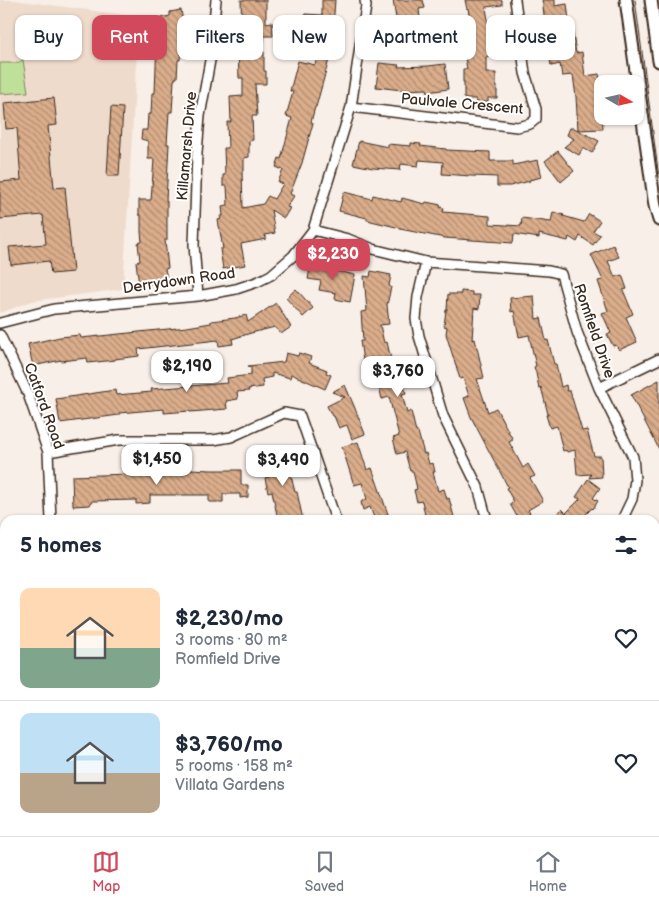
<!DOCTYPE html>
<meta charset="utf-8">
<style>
body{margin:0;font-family:"Balsamiq Sans",sans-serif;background:#f2f2f3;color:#1f2937;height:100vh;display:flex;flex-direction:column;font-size:19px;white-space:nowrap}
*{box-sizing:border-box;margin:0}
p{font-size:16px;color:#747a83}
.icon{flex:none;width:28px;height:28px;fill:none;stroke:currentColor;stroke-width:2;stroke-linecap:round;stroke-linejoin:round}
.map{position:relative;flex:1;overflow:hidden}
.sheet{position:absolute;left:0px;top:515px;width:660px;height:321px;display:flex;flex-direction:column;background:#fff;border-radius:15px 15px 0 0;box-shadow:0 1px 4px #0004}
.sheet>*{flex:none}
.hud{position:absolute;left:15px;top:15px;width:630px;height:45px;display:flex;gap:10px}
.needle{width:32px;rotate:99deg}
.fabs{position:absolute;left:594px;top:75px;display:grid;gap:10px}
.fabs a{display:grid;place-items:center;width:50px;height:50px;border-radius:10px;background:#fff;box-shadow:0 1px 4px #0004;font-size:25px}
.price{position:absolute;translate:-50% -42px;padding:0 11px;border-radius:10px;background:#fff;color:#222;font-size:16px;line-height:32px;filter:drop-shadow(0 1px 2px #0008)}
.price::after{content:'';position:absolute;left:50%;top:30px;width:15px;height:11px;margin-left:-8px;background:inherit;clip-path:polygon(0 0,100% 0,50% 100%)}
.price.current{background:#d1495b;color:#fff}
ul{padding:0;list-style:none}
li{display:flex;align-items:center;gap:15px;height:125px;padding:0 20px}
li+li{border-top:1px solid #e0e1e3}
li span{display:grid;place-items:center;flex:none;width:140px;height:100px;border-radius:10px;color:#555}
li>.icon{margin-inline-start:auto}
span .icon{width:60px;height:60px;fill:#fffc;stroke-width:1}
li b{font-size:21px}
h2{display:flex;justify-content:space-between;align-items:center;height:60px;padding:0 20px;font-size:21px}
.pill{padding:0 18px;border-radius:10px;background:#fff;box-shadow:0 1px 4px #0004;font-size:18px;line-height:45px}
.pill.current{background:#d1495b;color:#fff}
.tab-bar{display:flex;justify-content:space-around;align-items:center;height:70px;border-top:1px solid #e0e1e3;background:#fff;font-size:14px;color:#747a83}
.tab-bar a{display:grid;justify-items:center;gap:2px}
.tab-bar .current{color:#d1495b}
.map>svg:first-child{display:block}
.built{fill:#efdbcc}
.industrial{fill:url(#industrial-furrows)}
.grass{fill:#bfe099;stroke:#7d855c}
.building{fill:url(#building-back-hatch);stroke:#3b2a1e}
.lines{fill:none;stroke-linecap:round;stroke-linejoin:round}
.minor-casing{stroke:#3b2a1e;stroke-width:12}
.secondary-casing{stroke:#3b2a1e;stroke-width:15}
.minor{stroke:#fff;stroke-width:9}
.secondary{stroke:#fff;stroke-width:11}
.tram{stroke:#3b2a1e;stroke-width:1}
.labels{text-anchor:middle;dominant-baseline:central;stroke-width:4;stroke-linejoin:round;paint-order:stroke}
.street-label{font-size:15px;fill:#3b2a1e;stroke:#fff}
</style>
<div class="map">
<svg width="659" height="836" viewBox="0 0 659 836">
<defs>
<pattern id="industrial-furrows" width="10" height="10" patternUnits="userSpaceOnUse" patternTransform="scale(1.25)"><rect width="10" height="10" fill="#efdbcc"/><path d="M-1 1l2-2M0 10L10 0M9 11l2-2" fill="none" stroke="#cebcaf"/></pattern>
<pattern id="building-back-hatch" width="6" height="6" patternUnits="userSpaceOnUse" patternTransform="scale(1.25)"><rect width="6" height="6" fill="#daad8b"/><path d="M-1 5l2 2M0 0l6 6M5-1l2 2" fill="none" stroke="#b28d71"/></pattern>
</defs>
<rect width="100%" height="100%" fill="#f8efe8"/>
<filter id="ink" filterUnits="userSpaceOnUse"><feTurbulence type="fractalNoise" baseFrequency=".02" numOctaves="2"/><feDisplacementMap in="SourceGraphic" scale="10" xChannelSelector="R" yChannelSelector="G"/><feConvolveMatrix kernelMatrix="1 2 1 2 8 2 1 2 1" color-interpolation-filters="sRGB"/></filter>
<g filter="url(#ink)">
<path class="built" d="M0,0H14L139,17L123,289L32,301L0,313Z
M655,715H659V836H589L588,831H655Z
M0,743H5V824L1,825L2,836H0Z"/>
<path class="industrial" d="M5,824V831H144V836H2L1,825Z
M177,831H588L589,836H177Z"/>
<path class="grass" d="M23,60L28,92L0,94V63H17Z"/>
<path class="building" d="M241,0H266V23L272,22L273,36H264V42L250,41V29L242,30Z
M322,0H335L331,56H330L316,107H315L311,122L313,123L302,163L290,194L294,196L287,207L290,208L284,218L271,210L275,233L265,235L266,239L241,244L245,265L223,269L220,249H223L218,220L221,219L220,216H223L222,206L228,205L227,186H223V175H225L224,148H228L227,122H231L230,97L243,96V78H239L238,48H248L264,52V71H266V84H255L257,116H252L253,140L249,141V157L244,158V171H242L243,208L263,204L268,196L274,199L283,184L278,182L283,170L276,167L279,158L281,159L292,118L286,116L293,92L290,91L298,61L315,65L320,46L303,45L305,14L322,15Z
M393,0H423L425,8L419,9L422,36L408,38L409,44L396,45L394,26L397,25Z
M465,0H502V5L486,7L493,56L486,57V73H496V86H497V98H488V102H476V99H464V82H463V69H467L461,37L472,36L468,8L467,9Z
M542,0H555V6L567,4L570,29L572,28L576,53L582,52L585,76L599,74L601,85L603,129L578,130L576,97L573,75L562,76L560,64L551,66Z
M181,10L185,33L184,51H181L180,60H178L177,78H175V80H174L172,112H169L167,144H169L166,201H167V240H165L168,268L165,269L167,278L158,279V283L139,285L136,262L140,261L138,243L142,242L141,232V215H139V200H151L154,159H148V141L141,139L142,130H147L148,114H151L152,93H155L157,38H164L160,18L170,16V12Z
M379,63L399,65L398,67L428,66L445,64L448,89L428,92L427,89L402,90L376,87Z
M54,98L57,125L48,126L54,188L65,187L73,272L51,274L49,261L11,265L9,247L46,244L43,215L0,219V182L21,180L17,128L6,129L4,103Z
M111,107L123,108L119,176H107Z
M570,128H574L599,141L592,153L583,148L579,155L564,147L574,139L567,135Z
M359,141L388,147V144L411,146V143L421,144L420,146L446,149V150L490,152V161H513V165L538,160L542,177L529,180L530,181L510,186H497V177L471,176L442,174L443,162L419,160L418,166L401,164L400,170L373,168L353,164Z
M558,151L574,171L561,182L545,161Z
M344,192L372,199L373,195L401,202L402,198L425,204L426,202L441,205L440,207L444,208L443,212L490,216V224L521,226L522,218L551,222L553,212L564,215L563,216L584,222L589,214L600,221L593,231L600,235L593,245L580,236L577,242L569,237L568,241L539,234V238L514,234L513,243L445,238L400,229V228L367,220V218L339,211Z
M613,245L619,257L608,261L615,277L622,275L627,289L623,290L633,314L626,317L637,342L619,350L616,345L613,346L607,334L611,333L602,313L608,311L598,281L603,280L591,255Z
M311,263L334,267L333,270L355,275L350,302L335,299L336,293L319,290L321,281L308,279Z
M371,271L391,275L389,286L391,287L387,305L389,324L380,325L384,343L387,342L392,364H388L392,383L402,380L406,393L402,394L407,413L411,411L416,432H418L424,454L426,453L429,464L433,463L435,472H433L438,491L444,489L447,499L449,498L454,517L443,520H426L422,501L417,502L414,490L417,489L413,471H410L405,452L397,454L393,438L399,436L389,397L382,399L376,375L369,376L367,366L364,367L360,341H363L361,312L367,311L364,276L370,277Z
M296,289L313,308L303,317L286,298Z
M461,291L472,292V295H480L479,309L474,308L472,340L475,339L484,378L477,379L488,412L496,408L513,440L509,442L523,468L528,464L535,476L530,478L543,501L528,510L534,520H519L510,504L514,502L506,488L508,487L471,417L464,398L469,396L463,378L460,379L446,334L447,327L444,326L446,310H447L448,294H461Z
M534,296L536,319L541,318L546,341L548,340L554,364H556L561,387L566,385L567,391H570L582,431L587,430L594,456H601L602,477L589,478L591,474L577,475L575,450L567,452L566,450L563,451L557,426L550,428L546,415L548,414L541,387L539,388L536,373L534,367L536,366L529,335L519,337L514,311L511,312L510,298Z
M276,303L291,327L281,334L275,327L251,333L232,339L233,344L219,346L218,340L138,349L139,356L115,359V360L88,363L87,358L61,361V360L33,366L28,344L60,337L80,335L81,338L187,327L211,323V321L235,318L246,315L248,322Z
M286,353L298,356L299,353L311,357L309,363L327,370L326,373L331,375L325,389L291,374L290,378L272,373V377L262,379L263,387L248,389L249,391L237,392L238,399L226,401L227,409L190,412V411L164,413V409L119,413V415L60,423L56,399L115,390L116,395L152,392L151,389L228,383L227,378L251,375V367L248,366L284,362Z
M659,380V449L631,395Z
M345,385L354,406L365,434L352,439L347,425L339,428L334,416H332L327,406L345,397L332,392Z
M358,442L367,470L372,468L390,520H375L370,507L363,510L361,502L367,499L362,483L354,485L342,447Z
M282,449L289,468L295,492H297L303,520H278L272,491L268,492L265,478L271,476L264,455Z
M191,469L211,470H241V485H248V497L240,498V494H223V502H209V495H150V503L136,504V500L92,501L90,505L73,506L72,476L128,474V471H177V470Z
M588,479L600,488L593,498L598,501L593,509L592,508L580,520H551L562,509L566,513L580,499L576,497Z"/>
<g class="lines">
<defs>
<path id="minor" d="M351,107L517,127L530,124L536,119V109L525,73L515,0
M313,230L348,239L373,249L426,262L549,271L561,274L577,332L599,388L633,457L635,480L632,499L622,520
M426,262L418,297L416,319L419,336L443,416L478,487L487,520
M198,296L194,245L197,153L200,116L211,55L216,0
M0,323L54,309L198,296L236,289L257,282L271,275L293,256L313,230L351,107L366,6L365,0
M0,335L28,394L48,452L51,520
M599,388L659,359
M48,452L119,440H213L231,437L284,413L300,416L336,520
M160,831L161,836"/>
<path id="secondary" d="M626,0L655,206L659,220
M651,0L659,61
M655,692H659
M655,712H659
M0,717L5,716"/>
</defs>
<use href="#minor" class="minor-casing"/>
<use href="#secondary" class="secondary-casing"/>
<use href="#minor" class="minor"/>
<use href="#secondary" class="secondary"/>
<path class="tram" d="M635,0L659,177"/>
</g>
</g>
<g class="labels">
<g class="street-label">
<text transform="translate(462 104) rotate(5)">Paulvale Crescent</text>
<text transform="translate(187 146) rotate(-85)">Killamarsh Drive</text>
<text transform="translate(179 281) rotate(-8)">Derrydown Road</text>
<text transform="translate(594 331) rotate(71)">Romfield Drive</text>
<text transform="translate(44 406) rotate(70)">Catford Road</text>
</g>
</g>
</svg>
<div class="fabs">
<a><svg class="needle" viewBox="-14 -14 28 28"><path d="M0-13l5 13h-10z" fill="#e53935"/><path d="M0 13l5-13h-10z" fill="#747a83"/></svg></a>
</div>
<b class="price current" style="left:333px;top:281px">$2,230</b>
<b class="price" style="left:187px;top:393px">$2,190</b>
<b class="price" style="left:398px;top:398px">$3,760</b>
<b class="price" style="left:157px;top:486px">$1,450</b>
<b class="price" style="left:283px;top:487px">$3,490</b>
<div class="hud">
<a class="pill">Buy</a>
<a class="pill current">Rent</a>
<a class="pill">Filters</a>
<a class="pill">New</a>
<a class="pill">Apartment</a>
<a class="pill">House</a>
</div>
<section class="sheet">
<h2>5 homes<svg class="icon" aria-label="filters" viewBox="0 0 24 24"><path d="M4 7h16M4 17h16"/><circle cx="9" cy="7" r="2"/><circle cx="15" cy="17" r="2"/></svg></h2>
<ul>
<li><span style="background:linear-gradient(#ffd9b3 60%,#7fa58c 0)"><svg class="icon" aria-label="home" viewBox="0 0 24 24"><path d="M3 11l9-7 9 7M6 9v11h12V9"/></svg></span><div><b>$2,230/mo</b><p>3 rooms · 80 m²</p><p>Romfield Drive</p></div><svg class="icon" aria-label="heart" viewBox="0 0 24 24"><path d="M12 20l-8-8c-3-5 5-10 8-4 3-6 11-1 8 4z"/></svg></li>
<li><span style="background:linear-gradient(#bfe0f5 60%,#b9a48a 0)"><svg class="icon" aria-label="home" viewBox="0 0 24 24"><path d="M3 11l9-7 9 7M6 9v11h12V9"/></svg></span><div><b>$3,760/mo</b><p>5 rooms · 158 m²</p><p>Villata Gardens</p></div><svg class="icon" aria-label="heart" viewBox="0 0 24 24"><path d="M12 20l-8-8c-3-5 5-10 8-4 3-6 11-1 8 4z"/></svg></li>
</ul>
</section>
</div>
<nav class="tab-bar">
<a class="current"><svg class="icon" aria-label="map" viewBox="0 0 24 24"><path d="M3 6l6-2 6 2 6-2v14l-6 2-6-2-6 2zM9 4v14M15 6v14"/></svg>Map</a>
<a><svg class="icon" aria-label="saved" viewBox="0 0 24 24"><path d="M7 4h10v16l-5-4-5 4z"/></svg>Saved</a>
<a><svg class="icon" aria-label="home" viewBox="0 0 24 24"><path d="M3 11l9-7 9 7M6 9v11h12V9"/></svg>Home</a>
</nav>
